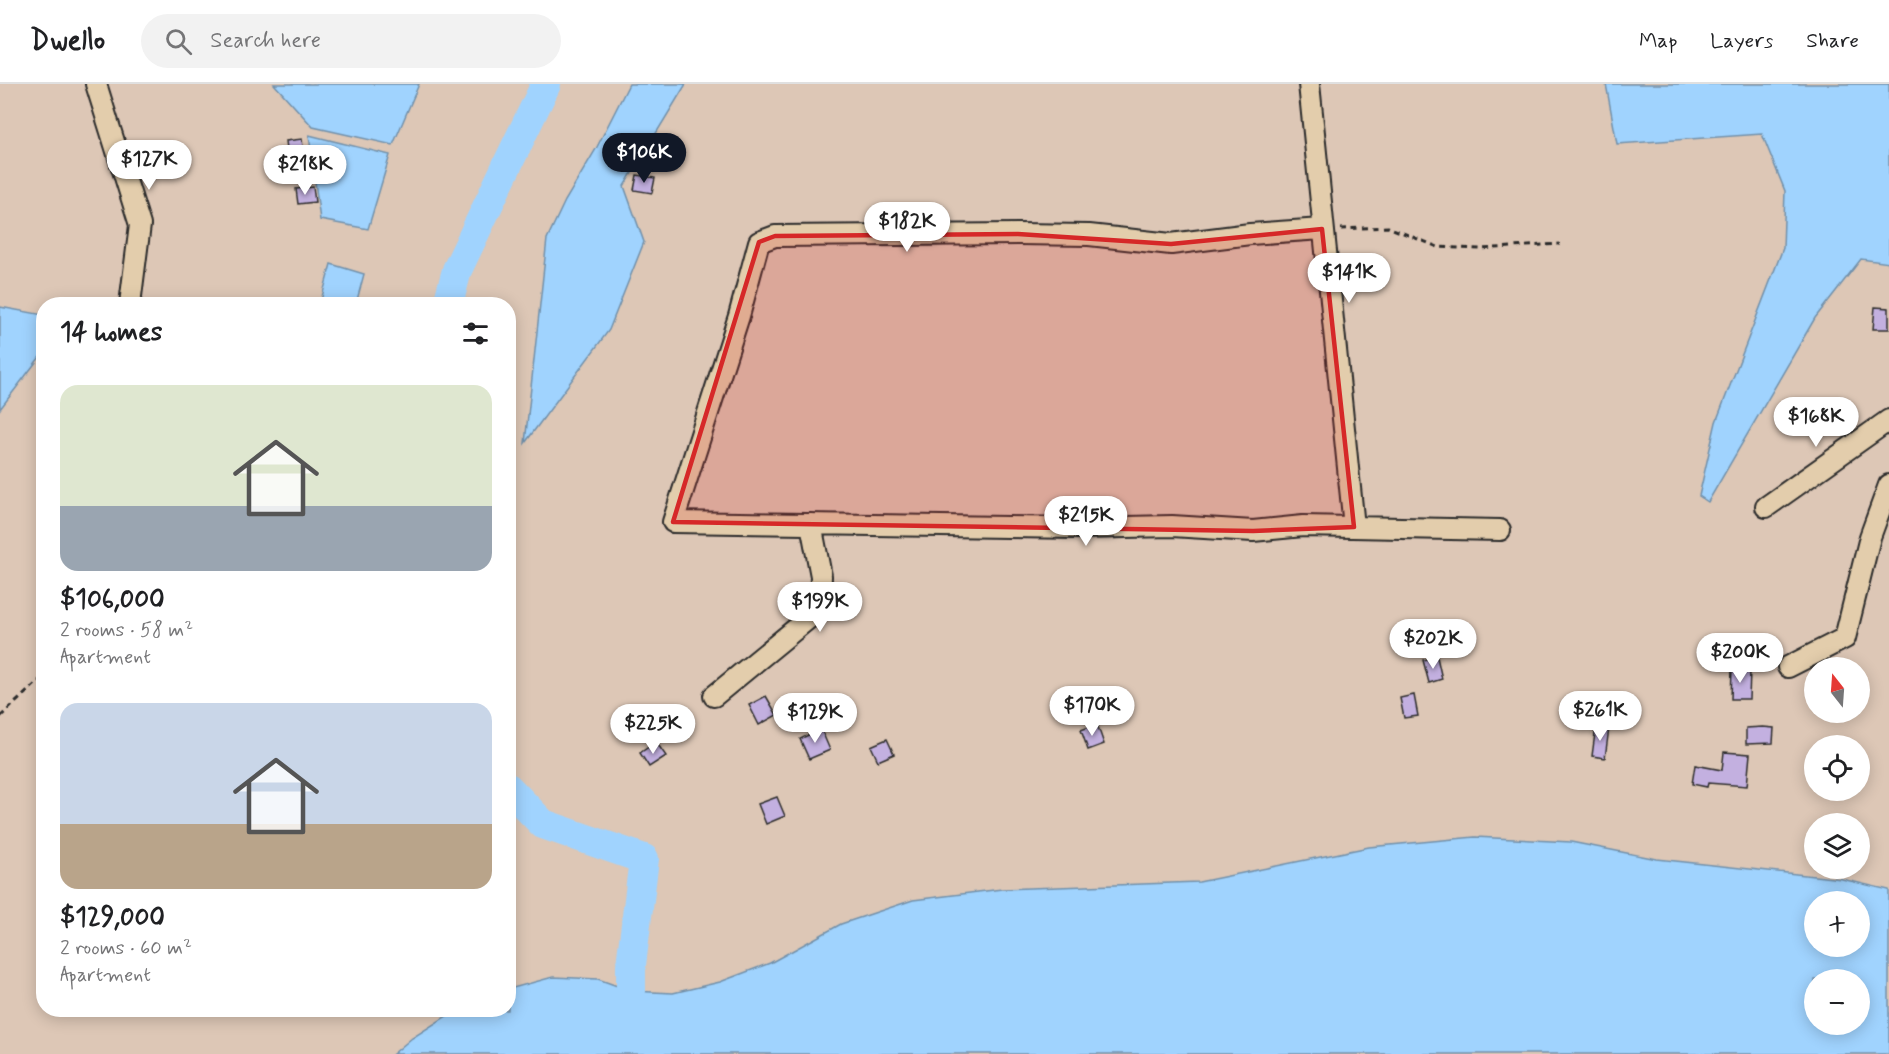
<!DOCTYPE html>
<meta charset="utf-8">
<style>
body{margin:0;font-family:Mynerve,sans-serif;background:#f2f2f2;color:#202124;height:100vh;display:flex;flex-direction:column;font-size:22px;white-space:nowrap}
*{box-sizing:border-box;margin:0}
p{font-size:20px;color:#757577}
.icon{flex:none;width:33px;height:33px;fill:none;stroke:currentColor;stroke-width:2;stroke-linecap:round;stroke-linejoin:round}
.map{position:relative;flex:1;overflow:hidden}
.sheet{position:absolute;left:36px;top:213px;width:480px;height:720px;display:flex;flex-direction:column;background:#fff;border-radius:24px;box-shadow:0 3px 15px #0003}
.sheet>*{flex:none}
.needle{width:39px;rotate:343deg}
.fabs{position:absolute;left:1804px;top:573px;display:grid;gap:12px}
.fabs a{display:grid;place-items:center;width:66px;height:66px;border-radius:50%;background:#fff;box-shadow:0 3px 15px #0003;font-size:30px}
.price{position:absolute;translate:-50% -51px;padding:0 14px;border-radius:21px;background:#fff;color:#222;font-size:20px;line-height:39px;filter:drop-shadow(0 2px 3px #0008)}
.price::after{content:'';position:absolute;left:50%;top:36px;width:18px;height:14px;margin-left:-9px;background:inherit;clip-path:polygon(0 0,100% 0,50% 100%)}
.price.on{background:#111827;color:#fff}
ul{padding:0;list-style:none}
li{display:grid;align-content:center;gap:12px;height:318px;padding:0 24px}
li span{display:grid;place-items:center;height:186px;border-radius:18px;color:#555}
li>.icon{margin-inline-start:auto}
span .icon{width:108px;height:108px;fill:#fffc;stroke-width:1}
li b{font-size:26px}
h2{display:flex;justify-content:space-between;align-items:center;height:72px;padding:0 24px;font-size:26px}
header{display:flex;align-items:center;gap:36px;box-sizing:border-box;height:84px;padding:0 30px;background:#fff;border-bottom:2px solid #e0e0e0}
header strong{font-size:28px}
nav{display:flex;gap:33px;margin-inline-start:auto;font-size:21px}
.search{width:420px;height:54px;background:#f2f2f2;display:flex;align-items:center;gap:15px;box-sizing:border-box;padding:0 21px;border-radius:33px;color:#757577;font-size:22px}
.map>svg:first-child{display:block}
.water{fill:#a0d3fe;stroke:#7190aa;stroke-width:1.5;fill-rule:evenodd}
.lines{fill:none;stroke-linecap:round;stroke-linejoin:round}
.river{stroke:#a0d3fe;stroke-width:30}
.building{fill:#c3b0e0;stroke:#2b2b2b;stroke-width:1.5}
.minor-casing{stroke:#2b2b2b;stroke-width:24}
.path{stroke:#2b2b2b;stroke-width:3;stroke-dasharray:6 4.5;stroke-linecap:butt}
.minor{stroke:#e3cdac;stroke-width:20}
.marked{fill:#d62828;fill-opacity:0.2;stroke:#d62828;stroke-width:4.5;stroke-linejoin:round}
</style>
<header>
<strong>Dwello</strong>
<div class="search"><svg class="icon" aria-label="search" viewBox="0 0 24 24"><circle cx="10" cy="10" r="6"/><path d="M15 15l6 6"/></svg>Search here</div>
<nav><a>Map</a><a>Layers</a><a>Share</a></nav>
</header>
<div class="map">
<svg width="1889" height="970" viewBox="0 0 1889 970">
<rect width="100%" height="100%" fill="#ddc7b6"/>
<filter id="ink" filterUnits="userSpaceOnUse"><feTurbulence type="fractalNoise" baseFrequency=".0167" numOctaves="2"/><feDisplacementMap in="SourceGraphic" scale="12" xChannelSelector="R" yChannelSelector="G"/><feConvolveMatrix kernelMatrix="1 2 1 2 8 2 1 2 1" color-interpolation-filters="sRGB"/></filter>
<g filter="url(#ink)">
<path class="water" d="M274,0H419L393,61L313,43Z
M629,0H686L624,102L644,158L609,246L525,359L547,155L565,117L596,65Z
M1606,0H1889V179L1861,175L1815,234L1708,418L1699,412L1716,338L1783,164L1785,107L1762,50L1617,60Z
M309,51L390,71L368,145L320,136Z
M331,180L364,190L356,220H320Z
M0,223L44,231L43,269L0,325Z
M1475,753L1571,758L1657,775L1842,795L1889,806V970H393L412,954L456,926H508L509,905L553,893L598,895L631,907L673,909L720,898L770,879L841,840L913,816L1002,805L1199,798L1369,763ZM1815,818H1860V862H1815ZM1815,896H1860V940H1815Z"/>
<g class="lines">
<path class="river" d="M448,220L457,186L546,0
M508,704L543,740L644,775L631,881V907"/>
</g>
<path class="building" d="M302,55L305,79L289,81L286,57Z
M637,91L655,94L652,109L634,106Z
M313,103L315,118L298,120L296,105Z
M1875,223L1889,224V245H1873Z
M1437,573L1442,595L1429,599L1423,576Z
M1732,585L1750,586L1749,615H1731Z
M1414,611L1418,632L1404,634L1400,614Z
M766,612L777,631L759,641L749,621Z
M1097,640L1104,660L1088,666L1081,646Z
M1596,642L1609,644L1605,674L1592,672Z
M1763,643L1774,644L1773,659L1746,660V644Z
M821,645L830,666L809,675L800,655Z
M887,655L894,670L878,677L871,662Z
M656,658L666,672L649,683L640,669Z
M1724,668L1750,670L1747,702L1708,699L1707,703L1692,700L1695,681L1722,686Z
M777,713L785,732L766,740L758,720Z"/>
<g class="lines">
<defs>
<path id="minor" d="M96,0L140,141L130,220
M1309,0L1354,443
M1322,145L1250,150L1171,160L1089,151L1018,150L775,152L759,158L739,232L673,438L1079,444L1172,442L1253,447L1303,442L1500,446
M1766,423L1889,336
M1788,583L1845,554L1870,453L1889,401
M714,612L820,525L821,492L811,440"/>
</defs>
<use href="#minor" class="minor-casing"/>
<path class="path" d="M1341,145L1388,143L1438,163L1480,165L1560,160
M0,633L44,592"/>
<use href="#minor" class="minor"/>
</g>
</g>
<path class="marked" d="M1322,145L1354,443L1253,447L673,438L759,158L775,152L1018,150L1171,160Z"/>
</svg>
<div class="fabs">
<a><svg class="needle" viewBox="-14 -14 28 28"><path d="M0-13l5 13h-10z" fill="#e53935"/><path d="M0 13l5-13h-10z" fill="#757577"/></svg></a>
<a><svg class="icon" aria-label="locate" viewBox="0 0 24 24"><circle cx="12" cy="12" r="6"/><path d="M12 2v4M12 18v4M2 12h4M18 12h4"/></svg></a>
<a><svg class="icon" aria-label="layers" viewBox="0 0 24 24"><path d="M12 4l9 5-9 5-9-5zM3 14l9 5 9-5"/></svg></a>
<a>+</a>
<a>−</a>
</div>
<b class="price on" style="left:644px;top:100px">$106K</b>
<b class="price" style="left:149px;top:107px">$127K</b>
<b class="price" style="left:305px;top:112px">$218K</b>
<b class="price" style="left:907px;top:169px">$182K</b>
<b class="price" style="left:1349px;top:220px">$141K</b>
<b class="price" style="left:1816px;top:364px">$168K</b>
<b class="price" style="left:1086px;top:463px">$215K</b>
<b class="price" style="left:820px;top:549px">$199K</b>
<b class="price" style="left:1433px;top:586px">$202K</b>
<b class="price" style="left:1740px;top:600px">$200K</b>
<b class="price" style="left:1092px;top:653px">$170K</b>
<b class="price" style="left:1600px;top:658px">$261K</b>
<b class="price" style="left:815px;top:660px">$129K</b>
<b class="price" style="left:653px;top:671px">$225K</b>
<section class="sheet">
<h2>14 homes<svg class="icon" aria-label="filters" viewBox="0 0 24 24"><path d="M4 7h16M4 17h16"/><circle cx="9" cy="7" r="2"/><circle cx="15" cy="17" r="2"/></svg></h2>
<ul>
<li><span style="background:linear-gradient(#dfe7d0 65%,#9aa5b1 0)"><svg class="icon" aria-label="home" viewBox="0 0 24 24"><path d="M3 11l9-7 9 7M6 9v11h12V9"/></svg></span><div><b>$106,000</b><p>2 rooms · 58 m²</p><p>Apartment</p></div></li>
<li><span style="background:linear-gradient(#c9d6e8 65%,#b9a48a 0)"><svg class="icon" aria-label="home" viewBox="0 0 24 24"><path d="M3 11l9-7 9 7M6 9v11h12V9"/></svg></span><div><b>$129,000</b><p>2 rooms · 60 m²</p><p>Apartment</p></div></li>
</ul>
</section>
</div>
